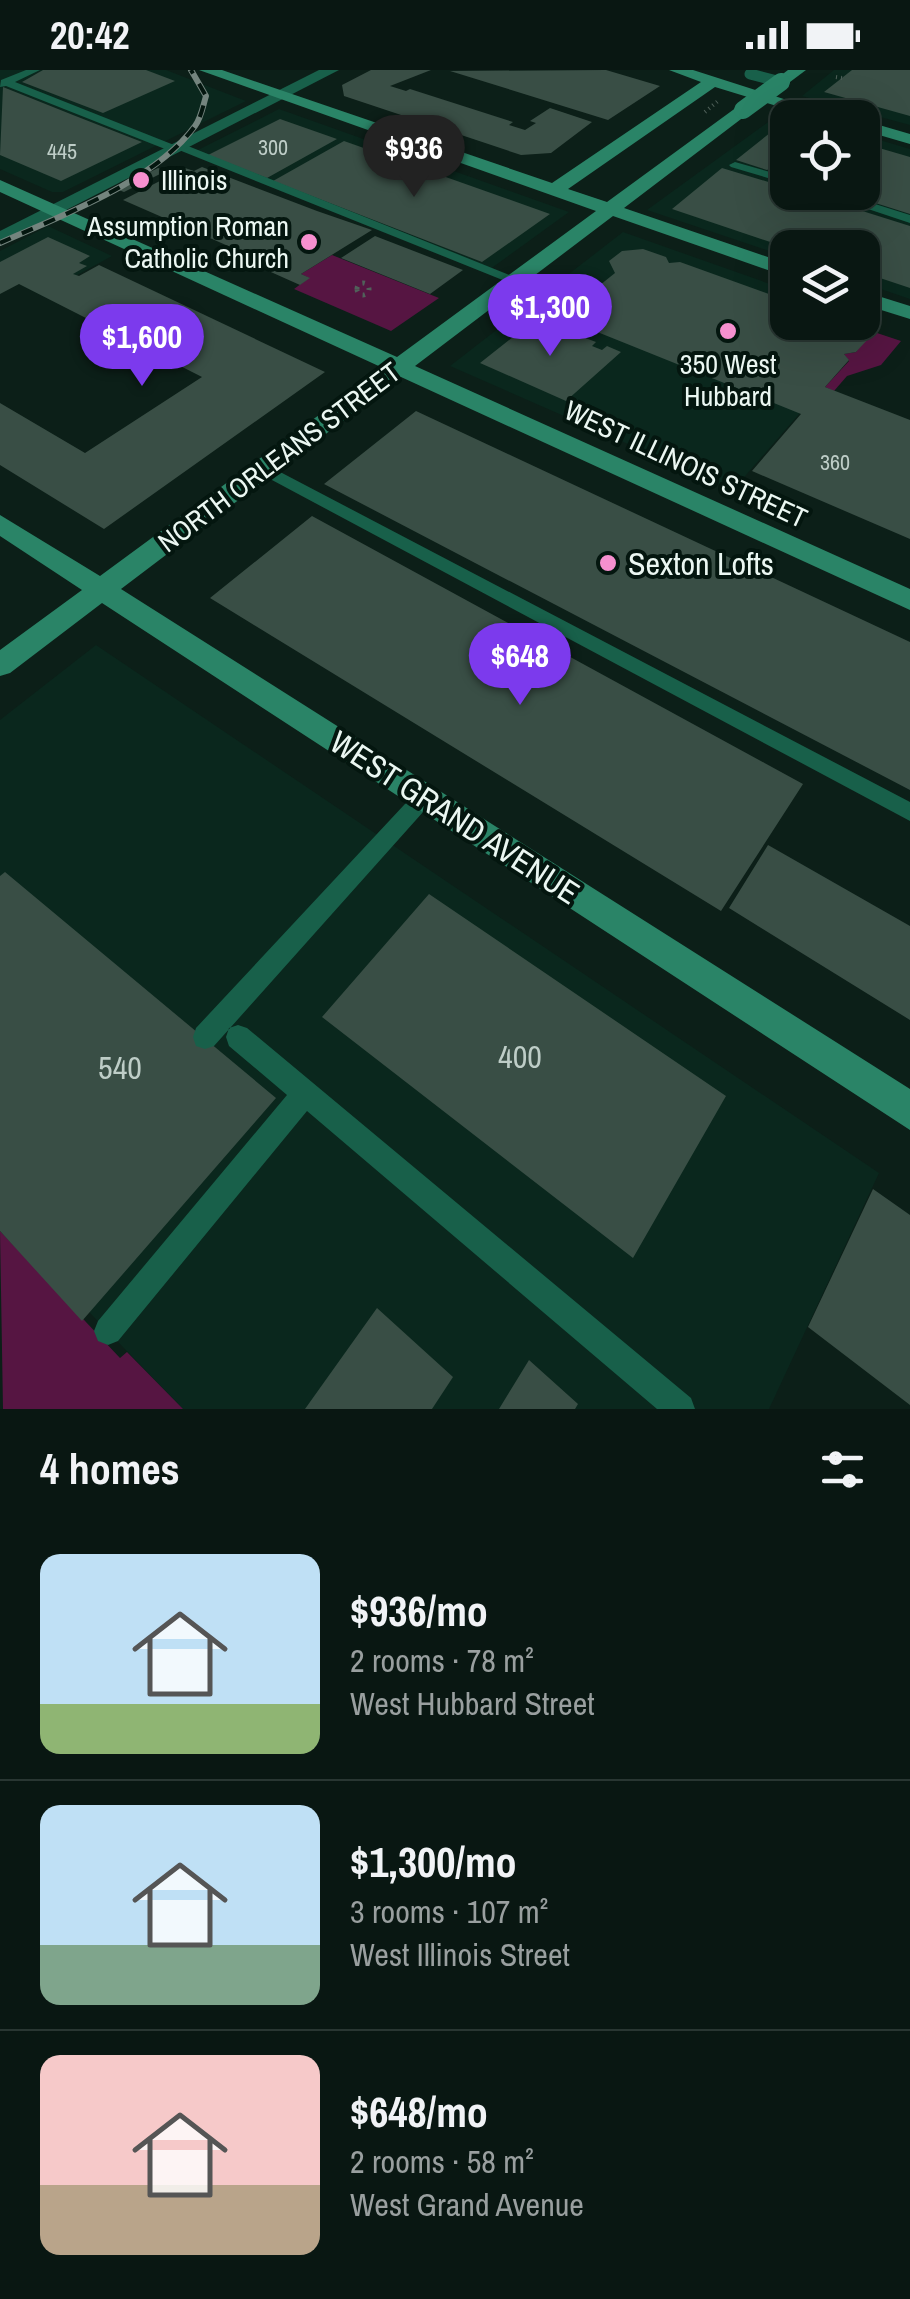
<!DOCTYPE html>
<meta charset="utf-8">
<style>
body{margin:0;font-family:"Archivo Narrow",sans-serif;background:#172420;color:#f1f3f6;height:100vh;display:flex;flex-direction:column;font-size:38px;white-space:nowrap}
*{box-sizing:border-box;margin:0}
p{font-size:32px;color:#999f9f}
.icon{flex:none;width:55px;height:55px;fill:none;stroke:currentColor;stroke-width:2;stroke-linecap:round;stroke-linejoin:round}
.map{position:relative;height:1339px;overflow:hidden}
.drawer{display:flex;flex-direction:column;background:#091712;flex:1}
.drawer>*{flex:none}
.controls{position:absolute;left:770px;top:30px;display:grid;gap:20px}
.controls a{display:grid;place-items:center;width:110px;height:110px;border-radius:20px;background:#091712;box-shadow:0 10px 40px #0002,0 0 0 2px #293632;font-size:50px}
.price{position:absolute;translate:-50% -85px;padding:0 22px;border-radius:35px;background:#7c3aed;color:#fff;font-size:32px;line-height:65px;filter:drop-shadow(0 2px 5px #0008)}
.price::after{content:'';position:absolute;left:50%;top:60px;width:30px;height:22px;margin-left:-15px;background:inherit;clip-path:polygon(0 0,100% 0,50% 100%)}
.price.selected{background:#222;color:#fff}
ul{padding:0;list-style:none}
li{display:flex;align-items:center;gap:30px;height:250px;padding:0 40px}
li+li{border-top:2px solid #293632}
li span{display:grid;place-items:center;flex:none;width:280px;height:200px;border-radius:20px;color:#555}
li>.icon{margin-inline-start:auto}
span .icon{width:120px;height:120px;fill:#fffc;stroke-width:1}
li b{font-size:42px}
h2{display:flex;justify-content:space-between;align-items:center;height:120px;padding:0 40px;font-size:42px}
.status{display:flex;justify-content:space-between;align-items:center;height:70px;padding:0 50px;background:#091712;direction:ltr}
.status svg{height:28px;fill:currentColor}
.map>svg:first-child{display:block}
.built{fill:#0a271d}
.green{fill:#561542}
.building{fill:#394e45}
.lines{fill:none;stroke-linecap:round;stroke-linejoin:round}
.path-far1{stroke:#50615a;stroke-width:4;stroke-dasharray:1 4;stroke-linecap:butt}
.path{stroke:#50615a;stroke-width:5;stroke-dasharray:2.5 6;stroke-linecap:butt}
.lane{fill:#18604a;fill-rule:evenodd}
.street{fill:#18604a;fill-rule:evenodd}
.secondary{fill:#2a8467;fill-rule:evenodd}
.rail-casing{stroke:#74847e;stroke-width:6}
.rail{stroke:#04160f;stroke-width:4;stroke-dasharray:12;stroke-linecap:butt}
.path-bridge{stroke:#50615a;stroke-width:4;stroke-dasharray:1 4;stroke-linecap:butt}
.lane-bridge{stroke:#18604a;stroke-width:11}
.secondary-bridge{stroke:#2a8467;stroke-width:18}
.poi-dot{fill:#f690cf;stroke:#04160f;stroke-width:4}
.labels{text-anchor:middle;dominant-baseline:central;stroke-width:8;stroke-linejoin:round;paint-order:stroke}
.far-number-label{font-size:22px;fill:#becdc7}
.far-poi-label{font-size:28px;fill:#ebf7f2;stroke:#04160f;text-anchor:start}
.far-street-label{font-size:28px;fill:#ebf7f2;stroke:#04160f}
.poi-label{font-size:32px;fill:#ebf7f2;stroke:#04160f;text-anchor:start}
.street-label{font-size:32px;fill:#ebf7f2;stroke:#04160f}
.near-number-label{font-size:32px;fill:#becdc7}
</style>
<div class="status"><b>20:42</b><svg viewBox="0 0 49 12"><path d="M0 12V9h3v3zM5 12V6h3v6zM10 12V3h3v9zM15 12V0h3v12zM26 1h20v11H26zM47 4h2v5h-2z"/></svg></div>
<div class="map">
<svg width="910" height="1339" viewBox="0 0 910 1339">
<rect width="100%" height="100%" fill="#0c1f18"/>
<path class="built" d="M0,0H166L246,31L63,122H52L0,99Z
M834,0H910V55L802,26Z
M279,39L569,142L489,200L194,82Z
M782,42L801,47L788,48V122H862L863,65L910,79V229L863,213L862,178H788L787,187L647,140Z
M48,156L112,186L41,225L0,204V181Z
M623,162L787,220L788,252H862L863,246L879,252L733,420L450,296Z
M96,575L879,1103L769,1339H183L0,1150V650Z"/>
<path class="green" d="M332,185L439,228L391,261L294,219L309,208L301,204Z
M871,261L901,271L881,295L847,306L834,321L825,317L849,291L844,284L856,282Z
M0,1161L120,1288L127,1282L183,1339H3Z"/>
<path class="building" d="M43,0H146L175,11L103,43L22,12Z
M371,0H431L390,16L406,21L410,19L513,52L509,55L525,60L536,53L530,51L550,38L592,52L551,83L521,85L344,26L342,15Z
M606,0L660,16L608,50L450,1Z
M852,0H910V46L824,22Z
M3,17L73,45L142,72L61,111L0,85Z
M280,49L337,69L267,108L208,85Z
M785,51L788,86L779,93L767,100L736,90Z
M344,71L550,144L482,192L273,111Z
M862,73L910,87V144L844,123L862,122Z
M202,97L317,141L372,160L301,204L310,208L300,215L244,190L251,186L123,130L185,98L194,101Z
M158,98L166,101L124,122L116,119Z
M722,98L788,118V122H802L910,156V218L862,202V178H788L672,139Z
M375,166L463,200L430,224L341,188Z
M48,167L90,186L79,193L87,196L73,204L79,206L99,195L325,302L104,459L0,395V333L85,383L202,307L19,214L0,224V192Z
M643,179L666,187L669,193L680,192L788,231V252H848L859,256L868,269L856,282L844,284L849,290L825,317L910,350V469L752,401L801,344L560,247L615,203L609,191L622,181Z
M537,248L563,259L558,262L568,266L572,263L596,272L592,276L602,280L607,276L621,282L566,331L480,293Z
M416,341L910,572V720L324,414Z
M312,446L803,714L721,841L210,528Z
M768,775L910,856V950L729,838Z
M5,802L276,1028L82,1251L0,1161V806Z
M429,824L726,1026L633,1188L322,947Z
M873,1119L910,1145V1335L808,1257Z
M377,1238L453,1307L432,1339H305Z
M529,1290L578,1334L575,1339H499Z"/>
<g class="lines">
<path class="path-far1" d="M836,7L842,8"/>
<path class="path" d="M357 219a6 6 0 1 1 12 0a6 6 0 1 1-12 0Z"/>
<path class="lane" d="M26,0H40L15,12L174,75L183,74L522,210L510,213L179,80L170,81L6,16L0,17L1,10Z
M735,92L788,107V114L731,97L729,95Z
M817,122H837L910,145V153Z
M263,393L910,732V751L257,402L255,398Z
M425,717L432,720L435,726L432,732L214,976L205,979L196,976L193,967L196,958L418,720Z
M238,955L247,958L691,1328L695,1339H657L307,1041L118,1271L108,1275L98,1271L94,1261L98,1251L287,1025L229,976L226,967L229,958Z"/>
<path class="street" d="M319,0H339L0,174V161Z"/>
<path class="secondary" d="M199,0H222L552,113L701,12L669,0H693L843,48H816L715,17L568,119L607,132L737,37H749V43L624,138L788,194V207L613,146L415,296L910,519V540L401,307L121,519L910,1019V1060L102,533L10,603L0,606V580L82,520L0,466V445L100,506L383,298L0,122V110L397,287L596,141Z
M788,0H806L786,15H776V9Z
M862,50L910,64V74L862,60Z
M862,221L910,236V249L862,234Z"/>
<defs>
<path id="rail" d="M0,173C62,145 154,112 195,56C201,48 203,36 206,26L191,0"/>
</defs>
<use href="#rail" class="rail-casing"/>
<use href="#rail" class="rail"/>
<path class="path-bridge" d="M705,42L718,31"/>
<path class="lane-bridge" d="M750,4L781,12"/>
<path class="secondary-bridge" d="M743,40L781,12"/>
</g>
<g class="poi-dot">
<circle cx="141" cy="110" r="10"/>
<circle cx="309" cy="172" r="10"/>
<circle cx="728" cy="261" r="10"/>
<circle cx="608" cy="493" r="10"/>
</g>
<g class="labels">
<g class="far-number-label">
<text x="273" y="77">300</text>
<text x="62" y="81">445</text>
<text x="835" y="392">360</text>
</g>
<g class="far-poi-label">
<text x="161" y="110">Illinois</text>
<text x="289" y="156" text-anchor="end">Assumption Roman<tspan x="289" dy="32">Catholic Church</tspan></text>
<text x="728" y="294" text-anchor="middle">350 West<tspan x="728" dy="32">Hubbard</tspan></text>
</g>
<g class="far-street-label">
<text transform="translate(279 387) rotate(-37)">NORTH ORLEANS STREET</text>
<text transform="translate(686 394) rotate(25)">WEST ILLINOIS STREET</text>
</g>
<g class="poi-label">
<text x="628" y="493">Sexton Lofts</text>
</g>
<g class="street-label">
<text transform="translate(455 747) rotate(33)">WEST GRAND AVENUE</text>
</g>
<g class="near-number-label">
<text x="520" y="986">400</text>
<text x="120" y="997">540</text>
</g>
</g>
</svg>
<div class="controls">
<a><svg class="icon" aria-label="locate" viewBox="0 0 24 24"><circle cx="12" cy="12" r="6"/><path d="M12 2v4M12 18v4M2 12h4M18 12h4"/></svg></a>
<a><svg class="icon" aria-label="layers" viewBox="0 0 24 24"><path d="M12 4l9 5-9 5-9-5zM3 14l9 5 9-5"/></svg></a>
</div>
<b class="price selected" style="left:414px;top:130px">$936</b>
<b class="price" style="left:550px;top:289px">$1,300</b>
<b class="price" style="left:142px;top:319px">$1,600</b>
<b class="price" style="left:520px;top:638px">$648</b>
</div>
<section class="drawer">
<h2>4 homes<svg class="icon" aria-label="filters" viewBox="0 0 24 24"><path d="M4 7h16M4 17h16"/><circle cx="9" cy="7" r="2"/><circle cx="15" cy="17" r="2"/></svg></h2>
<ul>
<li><span style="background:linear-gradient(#bfe0f5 75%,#8fb573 0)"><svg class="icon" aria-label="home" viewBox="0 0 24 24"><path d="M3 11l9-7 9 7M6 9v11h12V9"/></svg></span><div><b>$936/mo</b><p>2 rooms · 78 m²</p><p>West Hubbard Street</p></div></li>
<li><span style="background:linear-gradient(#bfe0f5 70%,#7fa58c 0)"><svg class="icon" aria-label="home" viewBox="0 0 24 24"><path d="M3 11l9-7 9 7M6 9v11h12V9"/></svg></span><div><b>$1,300/mo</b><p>3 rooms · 107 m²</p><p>West Illinois Street</p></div></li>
<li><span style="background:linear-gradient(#f6c9c9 65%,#b9a48a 0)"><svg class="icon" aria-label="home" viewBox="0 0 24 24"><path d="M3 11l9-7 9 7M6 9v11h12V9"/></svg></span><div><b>$648/mo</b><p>2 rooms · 58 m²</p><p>West Grand Avenue</p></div></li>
</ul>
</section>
